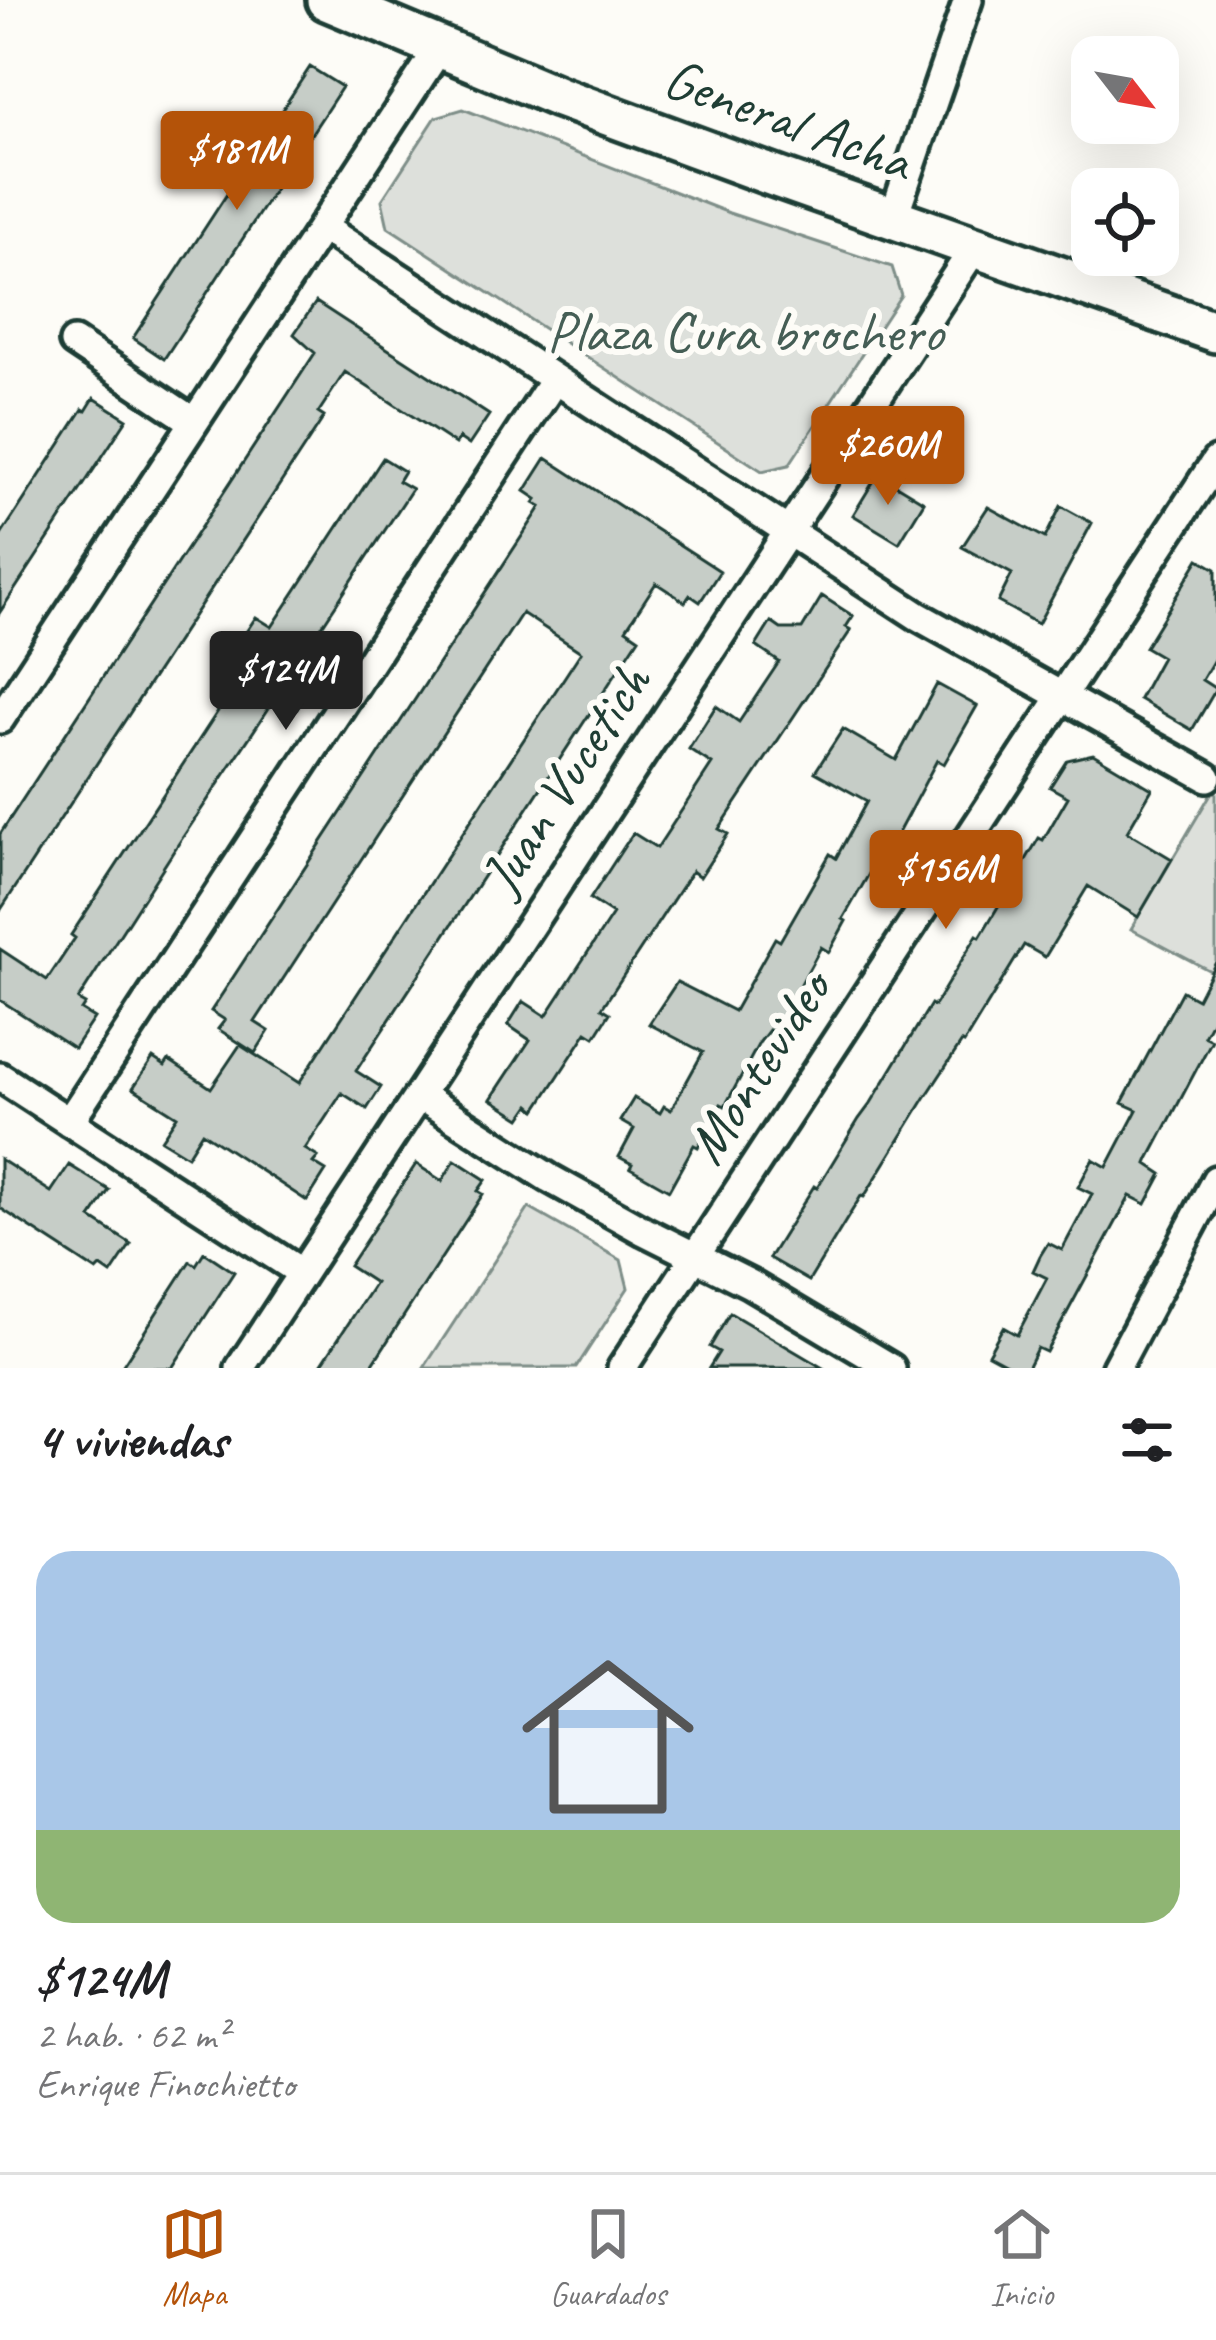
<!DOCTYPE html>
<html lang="es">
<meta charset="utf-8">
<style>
body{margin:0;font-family:Caveat,sans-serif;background:#f6f6f6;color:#202124;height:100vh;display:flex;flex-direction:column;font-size:45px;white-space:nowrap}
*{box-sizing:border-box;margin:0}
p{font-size:39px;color:#757577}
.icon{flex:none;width:66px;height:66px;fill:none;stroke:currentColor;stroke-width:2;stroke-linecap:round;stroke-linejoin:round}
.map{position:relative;height:1368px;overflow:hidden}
.drawer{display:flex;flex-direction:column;background:#fff;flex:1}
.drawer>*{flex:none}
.needle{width:78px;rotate:121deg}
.buttons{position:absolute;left:1071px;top:36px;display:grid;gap:24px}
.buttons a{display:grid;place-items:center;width:108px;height:108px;border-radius:24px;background:#fff;box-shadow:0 12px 48px #0002;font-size:60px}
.price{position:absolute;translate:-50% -102px;padding:0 27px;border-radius:12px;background:#b45309;color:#fff;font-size:39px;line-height:78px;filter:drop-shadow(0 3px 6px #0008)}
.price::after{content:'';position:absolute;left:50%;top:72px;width:36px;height:27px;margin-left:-18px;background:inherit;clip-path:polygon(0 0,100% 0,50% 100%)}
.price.on{background:#222;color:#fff}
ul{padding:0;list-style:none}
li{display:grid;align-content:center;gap:24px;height:636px;padding:0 36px}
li+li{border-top:3px solid #e0e0e0}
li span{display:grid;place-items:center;height:372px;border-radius:36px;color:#555}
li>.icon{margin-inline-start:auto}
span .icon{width:216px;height:216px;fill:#fffc;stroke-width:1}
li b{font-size:51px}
h2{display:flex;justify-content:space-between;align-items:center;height:144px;padding:0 36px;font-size:51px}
.menu{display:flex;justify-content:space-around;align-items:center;height:168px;border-top:3px solid #e0e0e0;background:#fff;font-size:33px;color:#757577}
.menu a{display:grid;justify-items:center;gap:6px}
.menu .on{color:#b45309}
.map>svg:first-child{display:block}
.green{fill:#dde0db;stroke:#7e8e88;stroke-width:3}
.building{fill:#c6cdc7;stroke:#1f3d34;stroke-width:3}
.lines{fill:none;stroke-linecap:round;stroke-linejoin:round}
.minor-casing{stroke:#1f3d34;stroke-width:36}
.secondary-casing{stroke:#1f3d34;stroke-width:48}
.minor{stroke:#fdfcf7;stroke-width:27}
.secondary{stroke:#fdfcf7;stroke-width:39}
.labels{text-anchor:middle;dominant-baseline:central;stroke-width:12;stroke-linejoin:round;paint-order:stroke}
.street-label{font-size:57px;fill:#1f3d34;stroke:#fdfcf7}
.park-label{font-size:57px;fill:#455e55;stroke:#fdfcf7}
</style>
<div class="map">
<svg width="1216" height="1368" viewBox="0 0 1216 1368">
<rect width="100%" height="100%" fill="#fdfcf7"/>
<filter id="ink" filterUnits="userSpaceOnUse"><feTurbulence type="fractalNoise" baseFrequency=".00833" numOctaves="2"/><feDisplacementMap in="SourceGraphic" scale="24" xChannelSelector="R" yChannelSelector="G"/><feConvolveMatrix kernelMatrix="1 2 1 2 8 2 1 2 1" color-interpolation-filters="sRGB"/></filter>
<g filter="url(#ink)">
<path class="green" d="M463,109L729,213L892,267L901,295L789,465L762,471L388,227L382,200L436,117Z
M1216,785V974L1131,929Z
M529,1208L621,1260L628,1288L576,1368H424Z"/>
<path class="building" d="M310,67L342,87L164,359L133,338Z
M316,302L489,415L469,445L459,438L455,444L345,372L318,413L324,417L0,911V834L315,353L294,334Z
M94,398L127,419L0,612V537L83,409L86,411Z
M383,458L404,471L398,481L412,489L295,667L315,680L297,709L277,696L173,852L78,1000L85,1004L81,1010L94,1018L74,1048L0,1000V949L47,980L75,938L71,935L235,685L218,674L256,617L272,627Z
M546,458L720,571L700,602L690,595L685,602L656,583L626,629L639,638L356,1071L381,1087L367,1109L342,1093L305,1149L318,1157L313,1163L326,1171L307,1201L202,1132L187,1156L161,1140L177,1116L133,1088L153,1058L165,1066L169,1060L211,1088L240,1045L299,1083L581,652L522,613L255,1022L269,1031L255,1053L218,1029L225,1020L211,1011L541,507L534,503L537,499L525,491Z
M878,474L924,502L899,543L853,515Z
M1061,506L1092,523L1038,624L998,602L1012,574L962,547L988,507L1045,538Z
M1199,559L1216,569V656L1202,680L1216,689L1192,730L1139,699L1162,657L1145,647Z
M822,596L853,616L846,627L851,630L719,829L728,834L700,877L692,871L602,1008L610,1013L595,1037L587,1032L536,1110L530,1105L521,1118L491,1099L530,1040L508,1025L523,1001L546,1016L613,914L590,899L633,833L657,848L712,764L689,749L716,706L739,722L779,662L756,646L771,622L781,629H802Z
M937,684L977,706L944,764L937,760L882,863L877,860L843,919L846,921L829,952L821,947L774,1033L769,1030L759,1043L725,1106L721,1104L698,1147L694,1145L669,1190L630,1168L632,1164L619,1157L634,1129L620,1121L634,1098L660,1113L664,1106L671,1110L703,1052L649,1024L677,982L734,1011L775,938L780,941L830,854L836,858L867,801L815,772L843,729L896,760Z
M1093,754L1152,789L1127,832L1172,859L1138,917L1088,886L1045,957L1024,945L964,1043L962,1042L925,1098L864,1197L861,1196L809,1281L769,1258L814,1186L817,1188L859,1119L871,1103L931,1004L934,1006L977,935L980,937L1039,838L1043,840L1068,797L1050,787L1067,760Z
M1216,962V1014L1204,1036L1212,1040L1149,1159L1147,1164L1162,1174L1146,1204L1130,1196L1046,1352L1037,1348L1027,1368H1014L988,1354L1003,1327L1017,1335L1047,1278L1033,1271L1040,1256L1048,1243L1062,1250L1092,1194L1078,1187L1093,1159L1107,1167L1137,1110L1122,1103L1182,991L1197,999Z
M0,1159L51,1192L69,1165L109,1190L91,1218L131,1244L111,1274L101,1267L97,1271L0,1208Z
M455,1160L486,1180L478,1191L483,1194L470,1214L370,1368H319L375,1283L349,1266L416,1164L442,1181Z
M204,1252L234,1272L172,1368H121L190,1261L196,1265Z
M730,1313L784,1345L823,1368H709L719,1352L710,1347Z"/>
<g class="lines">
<defs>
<path id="minor" d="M893,218L968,0
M322,227L918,616L1207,777
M74,342L194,422
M0,719L440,47
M0,1077L302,1273
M419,1095L549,1178L644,1231L750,1284L891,1368
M69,1122L555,379
M240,1368L975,247
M622,1368L1216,461
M1116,1368L1216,1180"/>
<path id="secondary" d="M327,0L559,97L779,178L1216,332"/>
</defs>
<use href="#minor" class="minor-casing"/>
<use href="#secondary" class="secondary-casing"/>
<use href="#minor" class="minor"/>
<use href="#secondary" class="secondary"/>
</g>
</g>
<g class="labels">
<g class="street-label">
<text transform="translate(788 119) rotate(20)">General Acha</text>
<text transform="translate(565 779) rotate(-57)">Juan Vucetich</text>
<text transform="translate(758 1067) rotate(-57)">Montevideo</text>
</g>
<g class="park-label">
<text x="745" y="332">Plaza Cura brochero</text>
</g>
</g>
</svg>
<div class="buttons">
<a><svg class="needle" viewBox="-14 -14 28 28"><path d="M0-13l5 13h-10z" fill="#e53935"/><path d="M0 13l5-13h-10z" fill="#757577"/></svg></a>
<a><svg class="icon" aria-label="locate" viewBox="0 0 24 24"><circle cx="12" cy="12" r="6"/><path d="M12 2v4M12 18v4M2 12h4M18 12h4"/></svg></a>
</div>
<b class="price" style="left:237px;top:213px">$181M</b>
<b class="price" style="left:888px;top:508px">$260M</b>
<b class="price on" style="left:286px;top:733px">$124M</b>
<b class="price" style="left:946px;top:932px">$156M</b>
</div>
<section class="drawer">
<h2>4 viviendas<svg class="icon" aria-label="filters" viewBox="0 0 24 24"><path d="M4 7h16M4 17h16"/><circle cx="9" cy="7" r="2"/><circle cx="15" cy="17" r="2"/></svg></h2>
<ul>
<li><span style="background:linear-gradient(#a9c7e8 75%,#8fb573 0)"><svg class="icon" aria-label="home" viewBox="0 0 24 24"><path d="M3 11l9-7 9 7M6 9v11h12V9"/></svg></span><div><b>$124M</b><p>2 hab. · 62 m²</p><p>Enrique Finochietto</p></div></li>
</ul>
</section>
<nav class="menu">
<a class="on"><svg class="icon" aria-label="map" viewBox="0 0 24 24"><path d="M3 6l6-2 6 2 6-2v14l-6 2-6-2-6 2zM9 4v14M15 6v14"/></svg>Mapa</a>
<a><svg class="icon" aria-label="saved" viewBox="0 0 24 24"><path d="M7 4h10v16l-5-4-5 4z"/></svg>Guardados</a>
<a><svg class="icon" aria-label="home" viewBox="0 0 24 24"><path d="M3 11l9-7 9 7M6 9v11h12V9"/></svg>Inicio</a>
</nav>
